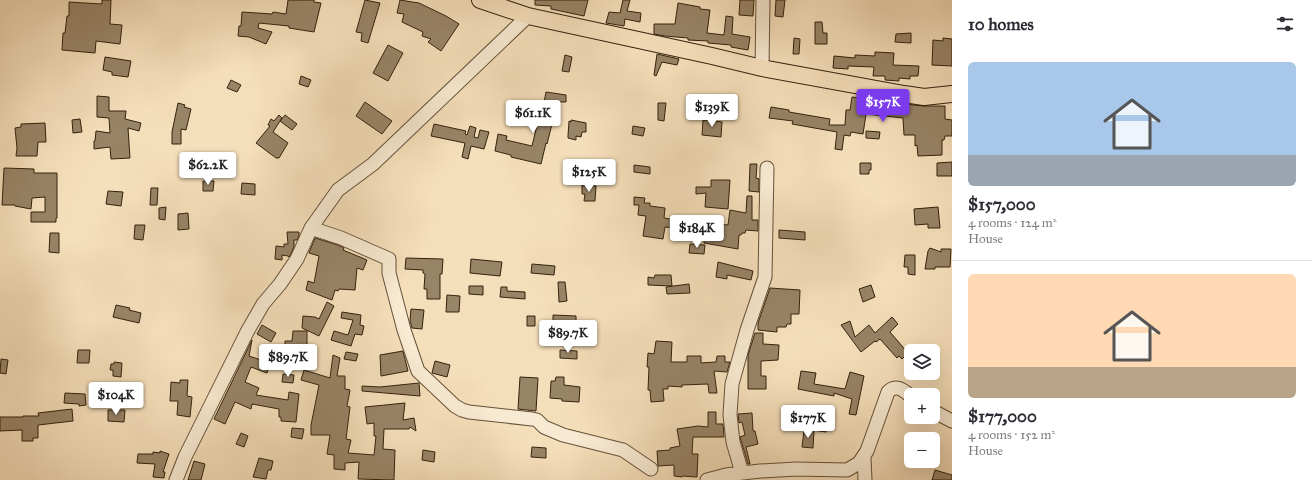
<!DOCTYPE html>
<meta charset="utf-8">
<style>
body{margin:0;font-family:"IM FELL Great Primer",serif;background:#f7f7f7;color:#2b2b33;height:100vh;display:flex;flex-direction:column;font-size:15px;white-space:nowrap}
*{box-sizing:border-box;margin:0}
p{font-size:13px;color:#7c7c81}
.icon{flex:none;width:22px;height:22px;fill:none;stroke:currentColor;stroke-width:2;stroke-linecap:round;stroke-linejoin:round}
.map{position:relative;flex:1;overflow:hidden}
.drawer{display:flex;flex-direction:column;background:#fff;width:360px}
.drawer>*{flex:none}
.tools{position:absolute;left:904px;top:344px;display:grid;gap:8px}
.tools a{display:grid;place-items:center;width:36px;height:36px;border-radius:6px;background:#fff;box-shadow:0 4px 16px #0002;font-size:20px}
.price{position:absolute;translate:-50% -34px;padding:0 9px;border-radius:4px;background:#fff;color:#222;font-size:13px;line-height:26px;filter:drop-shadow(0 1px 2px #0008)}
.price::after{content:'';position:absolute;left:50%;top:24px;width:12px;height:9px;margin-left:-6px;background:inherit;clip-path:polygon(0 0,100% 0,50% 100%)}
.price.selected{background:#7c3aed;color:#fff}
ul{padding:0;list-style:none}
li{display:grid;align-content:center;gap:8px;height:212px;padding:0 16px}
li+li{border-top:1px solid #e1e1e2}
li span{display:grid;place-items:center;height:124px;border-radius:6px;color:#555}
li>.icon{margin-inline-start:auto}
span .icon{width:72px;height:72px;fill:#fffc;stroke-width:1}
li b{font-size:17px}
h2{display:flex;justify-content:space-between;align-items:center;height:48px;padding:0 16px;font-size:17px}
main{display:flex;flex:1;min-height:0}
.map>svg:first-child{display:block}
.building{fill:#988467;stroke:#34220d}
.lines{fill:none;stroke-linecap:round;stroke-linejoin:round}
.minor-casing{stroke:#645138;stroke-width:15}
.major-casing{stroke:#34220d;stroke-width:18}
.minor{stroke:#f8ead2;stroke-width:13}
.major{stroke:#f5dfba;stroke-width:16}
</style>
<main>
<div class="map">
<svg width="952" height="480" viewBox="0 0 952 480">
<rect width="100%" height="100%" fill="#f5dfba"/>
<filter id="stains"><feTurbulence type="fractalNoise" baseFrequency=".005" numOctaves="4"/><feColorMatrix values="0 0 0 0 .2 0 0 0 0 .09 0 0 0 0 .02 0 0 0 .5 -.17"/></filter>
<radialGradient id="worn" r=".72"><stop offset=".6" stop-color="#630" stop-opacity="0"/><stop offset="1" stop-color="#630" stop-opacity=".3"/></radialGradient>
<path class="building" d="M102,0H111L110,24L122,25L120,44L96,41L95,53L62,50L63,33H65L67,16H69V2L102,4Z
M288,0H314V2L321,3L314,32L289,28V26L259,23L258,28L272,32L266,44L249,37L238,36L239,26H241L242,12L272,14L273,12L286,14Z
M365,0L380,3L368,43L361,41L362,33L356,32Z
M400,0L419,3L446,16L459,24L441,51L428,42L431,39L422,36L423,32L402,22L404,14L397,13Z
M535,0H588L584,16L551,9V6L535,5Z
M623,0H630L627,11L641,13L640,22L625,19L624,26L606,23L609,12L620,13Z
M740,0H754L753,16L739,15Z
M776,0H785L783,17L775,16Z
M678,3L700,7V9L710,10L707,33L724,35L726,16L733,17L732,34L750,37L748,50L731,47V45L708,43V41L688,40V38L665,36L654,34V24H675Z
M815,22H822L823,33H827V44H815Z
M911,33V43L895,42L896,34Z
M794,38L800,39L799,54H793Z
M943,38L952,39V66L932,65L933,40L943,41Z
M388,45L403,53L388,81L373,73Z
M875,52L894,53L893,65L919,66L918,76H910V79L899,78V81L885,80V76H873L874,67L848,66V69L833,68L834,56L855,58V55L875,56Z
M657,54L679,59L677,65L662,62L656,76L654,75Z
M565,55L572,57L569,72L562,71Z
M105,57L131,61L128,77L112,75V72L103,70Z
M301,76L311,80L308,87L299,84Z
M231,80L241,85L237,92L227,88Z
M546,92L566,95V102H556L551,115L554,116L547,144L546,143L541,164L511,157V155L495,151L498,134L507,136L506,140L532,146L540,113H542Z
M97,96L109,97V111H126L125,119L141,123L139,131L128,128L130,158L111,159L110,147L94,149V141H95L96,131L110,133L109,118L97,117Z
M852,97L869,99V102L905,106V104L923,106H945V119L952,120V136H945L944,140H942V155L918,156L917,145L915,146V135H904L903,118L866,114L863,134L851,132L850,136L844,135L842,150L835,149L837,132L792,124L793,121L769,118L771,107L789,110V112L830,119L829,125H845L846,110H850Z
M365,102L392,121L382,134L356,116Z
M178,103L185,105L184,107L191,109L186,130L181,129V144H172V132Z
M658,103H666L664,121L658,120Z
M279,115L282,118L273,132L288,143L279,158H276L256,143L270,126L268,125L271,119L274,121Z
M285,115L297,124L292,130L280,121Z
M80,119L82,132L73,133L72,120Z
M571,120L586,123V132H582L581,137L576,136V140L568,138V136L569,121L571,122Z
M703,120L722,122L721,137L702,135Z
M45,123L46,142H38L37,156H16L17,148L15,128L21,127V124Z
M434,124L466,131L465,134L467,135L470,126L476,128L474,137L478,138L480,130L489,132L484,149L471,146L468,159L462,157L465,143L431,136Z
M633,126L645,128L643,136L632,134Z
M866,131L880,132L879,139L866,138Z
M952,162V176H937V163Z
M860,163H871V170H869V174H860Z
M750,164H757L756,178L759,179V192L749,191Z
M634,165L650,167V174L634,172Z
M4,168L34,169V173H57V218H56V222H31V212H45V197L32,198L31,209L15,206V205H2Z
M711,180H730L728,209L705,207L706,193L696,194V187H711Z
M203,181H214L213,191H203Z
M242,183L255,184V195L241,194Z
M582,185L596,186L595,201H584L585,194H582Z
M151,188H158L157,205H150Z
M108,191L123,192L121,206L106,204Z
M747,196H752V220H758V231L746,230L745,233H742L741,235H739L738,249L704,243L705,229H716L717,224L728,225L730,210L746,213Z
M634,197L645,198L644,203H650V206L665,208L664,218L676,220L675,228L665,227L663,239L643,236L646,216L638,215L639,205H634Z
M166,207L165,220L159,219V208Z
M938,207L940,228H928V224L915,225L914,209Z
M188,213L189,229L178,230V214Z
M135,225H145L143,240L134,239Z
M779,230L805,232V240L779,238Z
M287,232H299V236L297,240H294V247L289,257L288,256L282,255V260L275,259L276,246L284,247V244H288Z
M50,233H59V253L49,252Z
M315,238L338,245L344,248L343,250L367,260L363,270L357,268L355,290L339,289L338,291L335,290L332,300L306,290L308,281L314,283L319,256L309,253Z
M690,244L705,245L704,254L689,253Z
M930,248L941,252V249H951L950,267H935V269H925L928,251Z
M905,255H915V275L908,274V267H904Z
M406,258L443,259L442,274H440V299H427V289H424L425,274L423,273V270L405,269Z
M471,259L502,262L500,276L470,273Z
M718,262L753,271L751,280L727,275V279L716,277Z
M532,264L555,266L554,275L531,273Z
M655,275H671L672,286L648,285V277L654,278Z
M558,282H565L567,301L559,302Z
M689,284L690,293L667,294L666,287Z
M871,285L875,297L863,302L859,289Z
M469,286H483V295L469,294Z
M501,287H507V291L525,292V299L500,297Z
M770,288L800,290L799,314H791V324H787L786,327H777V332L758,330V323Z
M447,295L460,296L459,312H446Z
M327,302L334,306L319,336L302,328L303,316L315,317L319,319Z
M116,305L130,308L129,310L141,313L139,323L113,317Z
M411,309L424,310L422,329L412,328L410,321Z
M342,312L361,315L360,325L364,326L362,335L355,334L351,346L331,340L334,331L348,335L353,320L341,318Z
M553,315L576,316V323L553,322Z
M527,316H535V326H527Z
M892,317L898,324L890,332L908,353L902,359L899,356L897,358L880,339L876,342L875,341L861,352L841,325L850,321L855,337L869,325L875,333Z
M262,325L276,333L271,342L257,334Z
M293,331H307V352H305L304,363L285,359L287,348L285,347V341H292Z
M755,333H763V344L779,345L778,360L761,361V376H766V389H748V355Z
M252,340L249,356L270,363L267,373L251,367L245,382L259,388L256,395L288,400L289,392L299,394L296,422L281,421V417H279V409L252,404L251,409L235,402L225,424L214,419Z
M656,341L672,342L671,362H687V356H701V363L716,362L717,356H725V362H730L727,372L714,371L717,393H709L708,384L682,385V387L668,386V389H663L664,401L651,402L650,390H648L649,367H647L648,353L654,354Z
M78,350H90L89,363H77Z
M560,350L577,351V359L560,358Z
M403,351L408,371L381,376L380,355Z
M346,352L358,354L356,361L344,359Z
M333,355L340,358L337,376H345V389L350,390L347,406L350,407L346,439L351,440L348,453L374,455L376,436H374V423L367,424L365,407L405,403L403,420L414,418L416,431L410,427L409,429H384L383,449L395,450L394,480L358,479L359,462L345,463V470L334,469V455L327,454L330,435H311V425L319,385L301,380L304,370L330,378Z
M1,359L8,360L6,374L0,373Z
M435,361L450,365L447,377L432,373Z
M114,362L122,363L121,377L113,376V370H110L111,364H114Z
M801,371L816,373L814,384L845,389L850,372L864,376L856,415L849,414L852,399L834,393V396L798,389Z
M283,374L294,375L293,383L282,382Z
M520,377L538,378L536,411L518,409Z
M556,377H564V385L580,387L579,402L562,401V399L550,398L551,381H555Z
M180,380H188L187,396L192,397L190,417L177,415L178,401H170L171,382L180,383Z
M419,383L420,396L362,391V386L380,387Z
M65,393L85,394L86,405L79,406V404L64,403Z
M72,409L73,421L38,425V438H33V441H22V430L0,431V417H23V416H39L38,413Z
M108,410H125L124,422L108,421Z
M708,412H716V424H723L724,437H693L692,454H698L697,477L682,476V477L674,476V465L658,466L657,451L670,450V448L680,446L677,429L698,426L708,427Z
M752,413L753,431H755L758,444L746,447L750,464H748L740,437L745,435L742,422L739,423L738,414Z
M817,414L828,416L826,432L812,430L813,417L816,418Z
M292,428L304,429L302,439L291,437Z
M804,431H814L813,448L802,447Z
M241,433L248,436L244,447L236,444Z
M532,447L546,448V458L531,457Z
M423,450L435,452L434,462L422,460Z
M160,451L169,454L163,472H165L164,478L153,477L155,464L137,463L138,454H153V452L160,453Z
M259,458L273,461L271,470H268L266,479L253,477Z
M194,461L205,464L201,480H188Z
M935,470L952,475V480H932Z"/>
<g class="lines">
<defs>
<path id="minor" d="M762,68L763,0
M311,228L341,238L389,259V273L404,330L418,371L455,406L462,410L469,412L532,419L537,420L544,427L563,435L623,450L651,469
M933,411L952,421
M864,458L865,480
M742,473L733,442L730,415L732,384L747,330L765,277L767,168
M176,480L185,457L247,332L263,304L280,284L297,259L311,228L338,190L373,164L528,16
M707,480L726,475L760,471L796,469L847,470L859,463L867,451L888,392C896,383 904,391 911,396"/>
<path id="major" d="M480,0L528,16L712,56L762,68L904,94L924,97L952,94"/>
</defs>
<use href="#minor" class="minor-casing"/>
<use href="#major" class="major-casing"/>
<use href="#minor" class="minor"/>
<use href="#major" class="major"/>
</g>
<rect width="100%" height="100%" filter="url(#stains)"/>
<rect width="100%" height="100%" fill="url(#worn)"/>
</svg>
<div class="tools">
<a><svg class="icon" aria-label="layers" viewBox="0 0 24 24"><path d="M12 4l9 5-9 5-9-5zM3 14l9 5 9-5"/></svg></a>
<a>+</a>
<a>−</a>
</div>
<b class="price selected" style="left:883px;top:123px">$157K</b>
<b class="price" style="left:712px;top:128px">$139K</b>
<b class="price" style="left:533px;top:134px">$61.1K</b>
<b class="price" style="left:208px;top:186px">$62.2K</b>
<b class="price" style="left:589px;top:193px">$125K</b>
<b class="price" style="left:697px;top:249px">$184K</b>
<b class="price" style="left:568px;top:354px">$89.7K</b>
<b class="price" style="left:288px;top:378px">$89.7K</b>
<b class="price" style="left:116px;top:416px">$104K</b>
<b class="price" style="left:808px;top:439px">$177K</b>
</div>
<section class="drawer">
<h2>10 homes<svg class="icon" aria-label="filters" viewBox="0 0 24 24"><path d="M4 7h16M4 17h16"/><circle cx="9" cy="7" r="2"/><circle cx="15" cy="17" r="2"/></svg></h2>
<ul>
<li><span style="background:linear-gradient(#a9c7e8 75%,#9aa5b1 0)"><svg class="icon" aria-label="home" viewBox="0 0 24 24"><path d="M3 11l9-7 9 7M6 9v11h12V9"/></svg></span><div><b>$157,000</b><p>4 rooms · 124 m²</p><p>House</p></div></li>
<li><span style="background:linear-gradient(#ffd9b3 75%,#b9a48a 0)"><svg class="icon" aria-label="home" viewBox="0 0 24 24"><path d="M3 11l9-7 9 7M6 9v11h12V9"/></svg></span><div><b>$177,000</b><p>4 rooms · 152 m²</p><p>House</p></div></li>
</ul>
</section>
</main>
